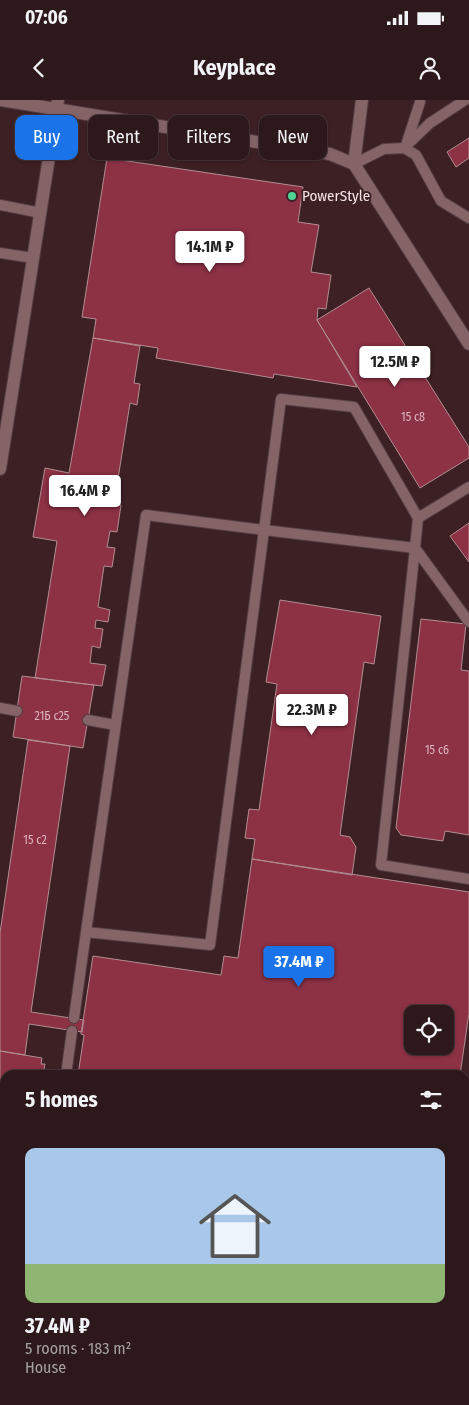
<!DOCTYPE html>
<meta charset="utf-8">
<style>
body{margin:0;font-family:"Fira Sans Condensed",sans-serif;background:#352124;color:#f1f3f6;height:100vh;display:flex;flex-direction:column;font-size:19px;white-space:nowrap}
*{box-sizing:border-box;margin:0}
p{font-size:16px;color:#a7a0a3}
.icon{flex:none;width:28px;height:28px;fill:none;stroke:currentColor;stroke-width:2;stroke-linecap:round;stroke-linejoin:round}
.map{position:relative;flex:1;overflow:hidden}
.panel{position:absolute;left:0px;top:970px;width:470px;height:335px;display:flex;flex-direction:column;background:#2d181b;border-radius:15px 15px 0 0;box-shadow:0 1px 4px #0004,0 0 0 1px #48373a}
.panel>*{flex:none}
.top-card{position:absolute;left:15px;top:15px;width:440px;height:45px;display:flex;gap:10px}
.controls{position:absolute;left:404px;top:905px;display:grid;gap:10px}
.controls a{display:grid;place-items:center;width:50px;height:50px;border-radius:10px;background:#2d181b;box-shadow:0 1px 4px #0004,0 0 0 1px #48373a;font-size:25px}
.price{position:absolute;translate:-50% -42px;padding:0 11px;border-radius:5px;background:#fff;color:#222;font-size:16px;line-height:32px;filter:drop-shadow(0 1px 2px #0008)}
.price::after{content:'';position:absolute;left:50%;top:30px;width:15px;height:11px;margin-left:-8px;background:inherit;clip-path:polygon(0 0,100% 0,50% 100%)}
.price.current{background:#1a73e8;color:#fff}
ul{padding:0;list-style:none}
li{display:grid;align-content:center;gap:10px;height:265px;padding:0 25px}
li+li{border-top:1px solid #48373a}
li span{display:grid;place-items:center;height:155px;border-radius:10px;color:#555}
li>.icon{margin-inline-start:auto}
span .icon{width:90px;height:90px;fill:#fffc;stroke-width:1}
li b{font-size:21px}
h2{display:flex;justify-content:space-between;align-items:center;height:60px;padding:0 25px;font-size:21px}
.pill{padding:0 18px;border-radius:10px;background:#2d181b;box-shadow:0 1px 4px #0004,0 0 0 1px #48373a;font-size:18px;line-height:45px}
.pill.current{background:#1a73e8;color:#fff}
.status{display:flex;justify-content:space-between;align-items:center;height:35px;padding:0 25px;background:#2d181b;direction:ltr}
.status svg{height:14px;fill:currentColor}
header{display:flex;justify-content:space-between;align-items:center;height:65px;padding:0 25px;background:#2d181b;font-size:22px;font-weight:700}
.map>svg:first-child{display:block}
.building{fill:#8d3145;stroke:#b18e92;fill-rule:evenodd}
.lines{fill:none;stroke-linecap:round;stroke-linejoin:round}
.lane-casing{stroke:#543d42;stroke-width:12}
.street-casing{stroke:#543d42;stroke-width:14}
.lane{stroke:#856468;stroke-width:10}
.street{stroke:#856468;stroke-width:12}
.poi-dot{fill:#51d397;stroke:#3c2024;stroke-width:2}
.labels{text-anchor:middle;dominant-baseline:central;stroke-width:4;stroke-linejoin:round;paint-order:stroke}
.number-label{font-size:12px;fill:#dcb6bd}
.poi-label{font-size:15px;fill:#f6e3e5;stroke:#3c2024;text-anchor:start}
</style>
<div class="status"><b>07:06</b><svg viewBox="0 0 49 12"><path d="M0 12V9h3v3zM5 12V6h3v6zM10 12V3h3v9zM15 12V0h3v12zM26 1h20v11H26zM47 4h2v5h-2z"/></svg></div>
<header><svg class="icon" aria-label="back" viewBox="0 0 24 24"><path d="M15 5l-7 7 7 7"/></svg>Keyplace<svg class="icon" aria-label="person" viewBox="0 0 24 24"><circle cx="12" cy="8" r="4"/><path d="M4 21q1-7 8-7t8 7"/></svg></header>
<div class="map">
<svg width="469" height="1305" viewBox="0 0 469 1305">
<rect width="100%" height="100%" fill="#3c2024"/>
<path class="building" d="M469,38V58L456,67L447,52Z
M107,58L303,87L298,122L319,125L311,172L331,175L326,209L318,208L317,220L357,287L274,274L273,278L156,258L158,248L93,238L96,219L82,217Z
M369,188L469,347V358L420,388L317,220Z
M93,238L140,246L134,283L140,284L137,305L130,303L114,404L121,405L117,432L110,431L107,447L115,448L112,467L104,466L98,507L110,510L108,522L96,520L95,528L103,529L100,548L92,546L90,563L106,565L102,586L35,578L57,441L33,437L45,368L69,373Z
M469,423V462L450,436Z
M280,500L381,516L374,564L364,562L340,735L350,737L356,747L352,775L252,759L255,739L245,738L249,709L259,710L277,584L266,582Z
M421,519L466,524L461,570L469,571V735L445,731L443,741L401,735L396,728Z
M22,576L94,585L83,648L13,637Z
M28,640L70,646L31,912L84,920L82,932L29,924L25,955L0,951V833Z
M252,759L469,792V913L460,975H78L84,935L81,934L93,856L221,875L224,856L238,858ZM412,914H445V946H412Z
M0,951L42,958L41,964H45L43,975H5V1048L0,1049Z
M0,1173L5,1174V1300H58L57,1305H0Z
M469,1209V1249L465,1251V1211Z"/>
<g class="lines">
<defs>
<path id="lane" d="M406,45L420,2
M404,48L430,23L465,0
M354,64L384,49L404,48L416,55L441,101L469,118
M0,105L41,113
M0,153L33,158
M469,387L418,418L415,448L469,522
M0,608L17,611
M88,620L115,625
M86,832L146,415L264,430L281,299L354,307L418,418
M74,918L86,832L210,845L264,430L415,448L381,765L469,779
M66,975L72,931
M465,1041L469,1015
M0,1099H5
M465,1182L469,1188"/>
<path id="street" d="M1,0L330,54L354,64L469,244
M354,64L362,0
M0,369L58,0"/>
</defs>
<use href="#lane" class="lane-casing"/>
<use href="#street" class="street-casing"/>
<use href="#lane" class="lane"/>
<use href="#street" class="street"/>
</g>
<circle class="poi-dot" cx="292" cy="96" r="5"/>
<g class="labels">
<g class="number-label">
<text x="413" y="317">15 с8</text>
<text x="52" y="616">21Б с25</text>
<text x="437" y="650">15 с6</text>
<text x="35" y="740">15 с2</text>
</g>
<g class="poi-label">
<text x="302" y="96">PowerStyle</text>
</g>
</g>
</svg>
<div class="controls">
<a><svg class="icon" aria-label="locate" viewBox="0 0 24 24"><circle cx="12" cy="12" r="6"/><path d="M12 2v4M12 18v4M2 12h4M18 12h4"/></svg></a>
</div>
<b class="price" style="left:210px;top:173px">14.1M ₽</b>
<b class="price" style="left:395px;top:288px">12.5M ₽</b>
<b class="price" style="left:85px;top:417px">16.4M ₽</b>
<b class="price" style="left:312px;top:636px">22.3M ₽</b>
<b class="price current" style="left:299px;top:888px">37.4M ₽</b>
<div class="top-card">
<a class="pill current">Buy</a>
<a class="pill">Rent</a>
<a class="pill">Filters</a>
<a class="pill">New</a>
</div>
<section class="panel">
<h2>5 homes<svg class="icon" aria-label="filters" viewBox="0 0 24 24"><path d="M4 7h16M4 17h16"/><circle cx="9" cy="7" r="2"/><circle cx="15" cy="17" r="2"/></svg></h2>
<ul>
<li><span style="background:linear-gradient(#a9c7e8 75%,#8fb573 0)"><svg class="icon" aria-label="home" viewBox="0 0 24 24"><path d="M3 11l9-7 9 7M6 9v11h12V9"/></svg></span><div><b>37.4M ₽</b><p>5 rooms · 183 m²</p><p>House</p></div></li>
</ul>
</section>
</div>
